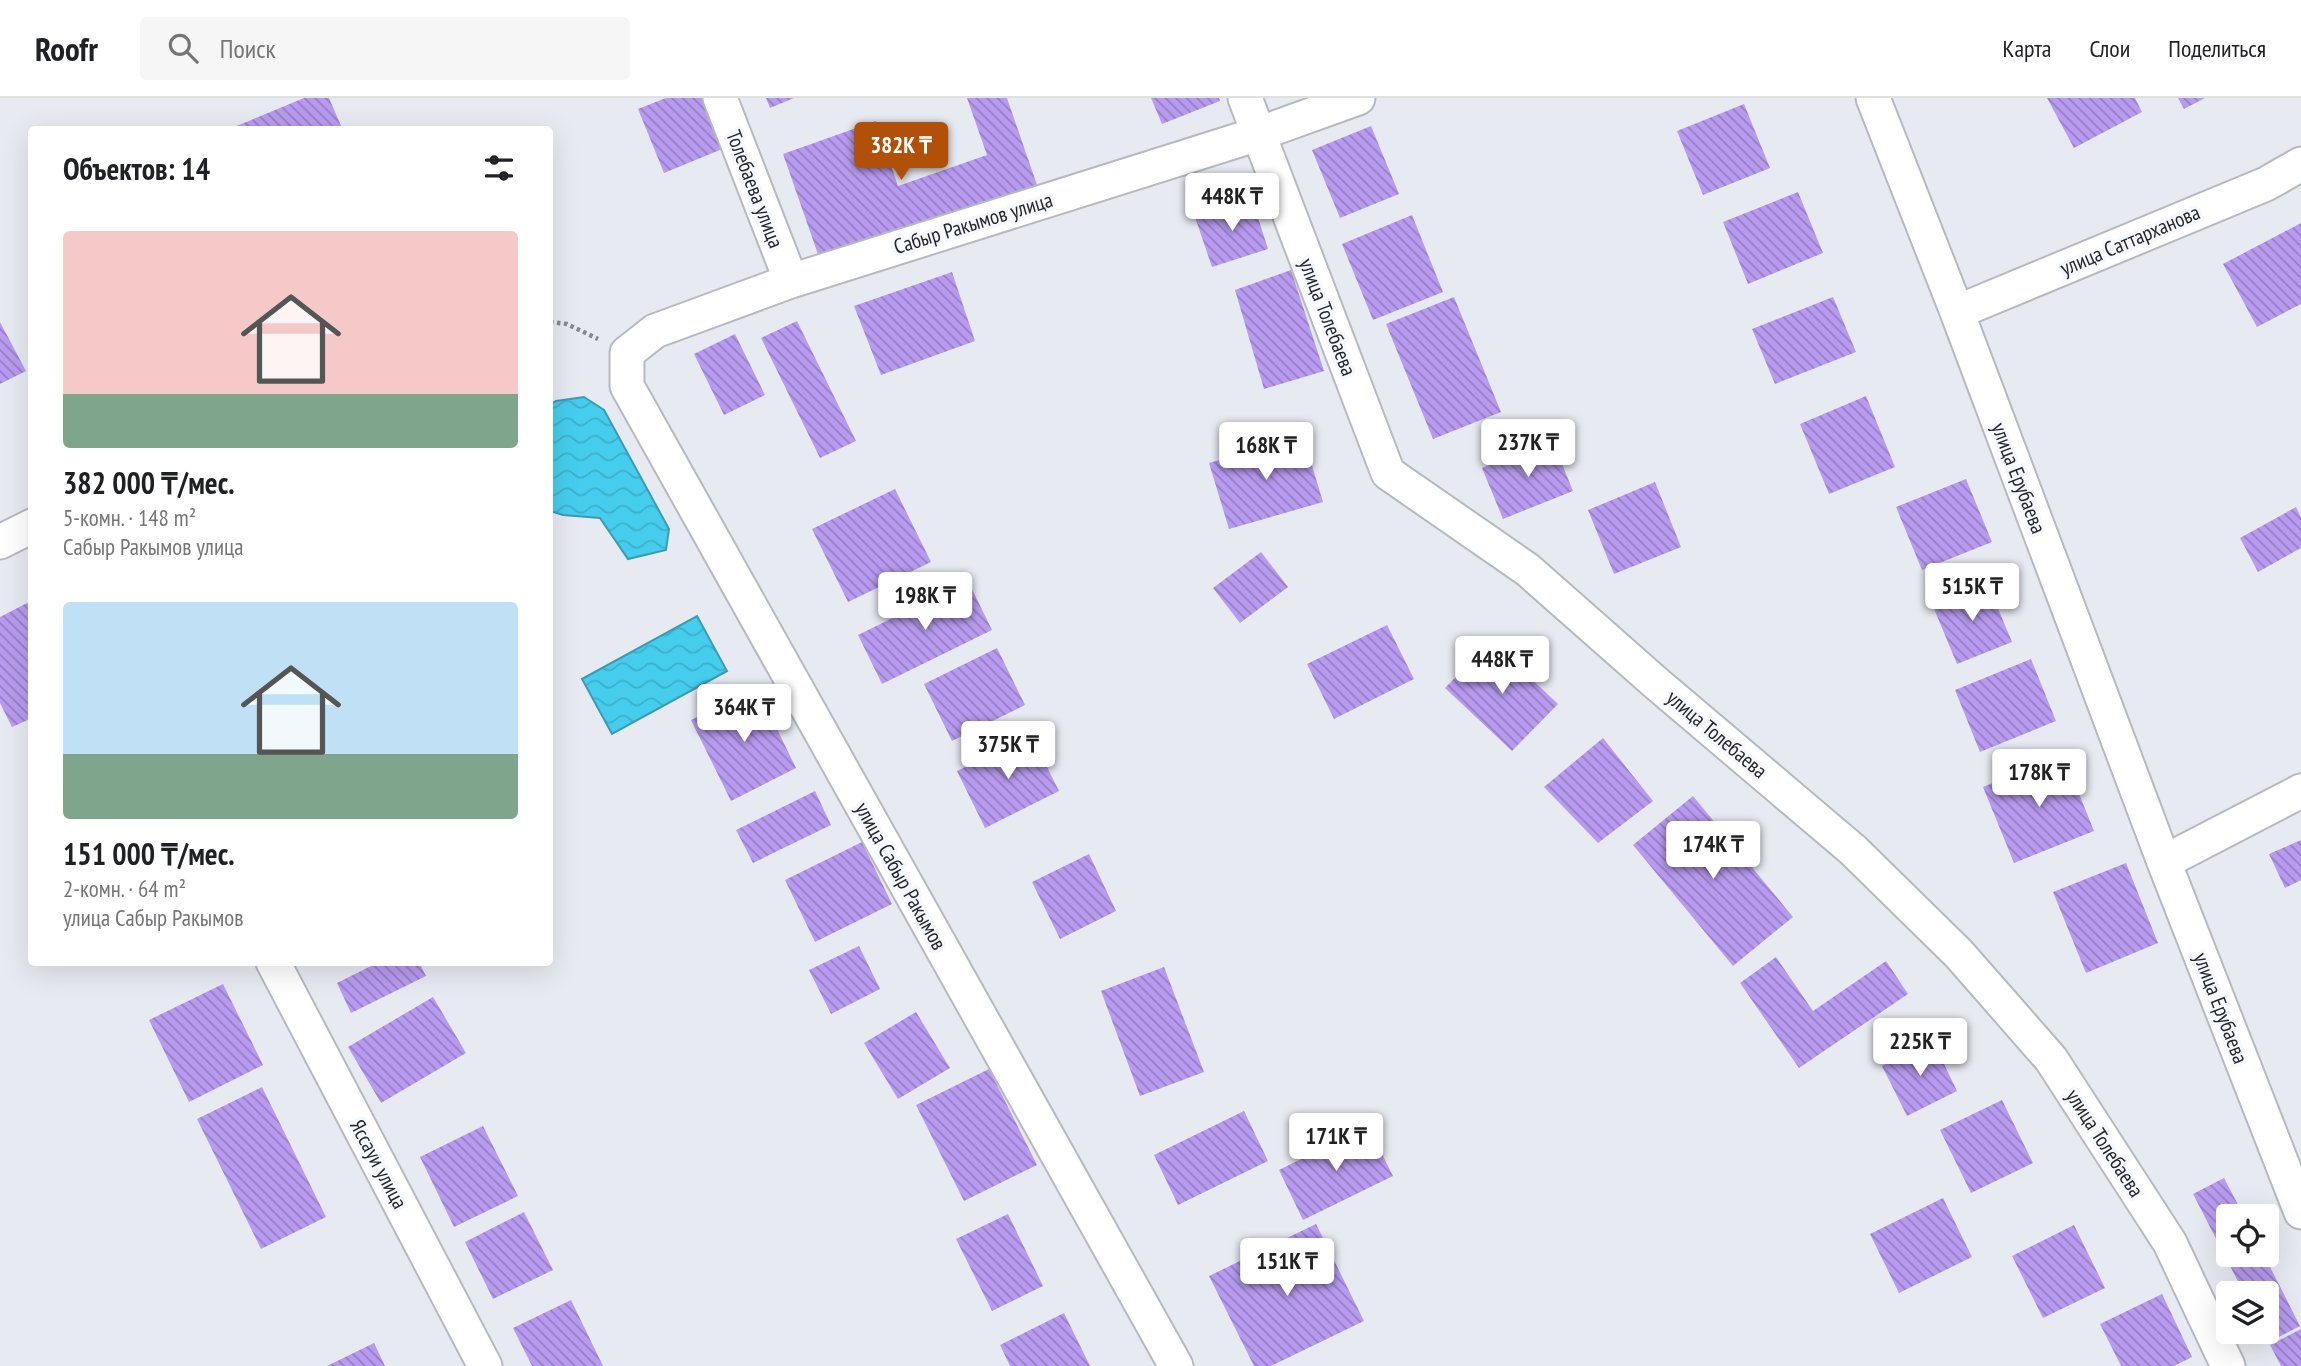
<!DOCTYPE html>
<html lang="ru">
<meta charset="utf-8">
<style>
body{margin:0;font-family:"PT Sans Narrow",sans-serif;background:#f6f6f6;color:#202124;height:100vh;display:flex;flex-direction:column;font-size:26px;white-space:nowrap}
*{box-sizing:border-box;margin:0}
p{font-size:23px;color:#757577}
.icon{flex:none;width:38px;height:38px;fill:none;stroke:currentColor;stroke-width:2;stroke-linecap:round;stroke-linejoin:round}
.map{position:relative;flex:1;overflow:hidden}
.details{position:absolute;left:28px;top:28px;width:525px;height:840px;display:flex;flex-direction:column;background:#fff;border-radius:7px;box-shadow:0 7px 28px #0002}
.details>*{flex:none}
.controls{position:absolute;left:2216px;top:1106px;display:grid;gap:14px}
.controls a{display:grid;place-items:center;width:63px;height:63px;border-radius:7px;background:#fff;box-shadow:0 7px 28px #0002;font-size:35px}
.price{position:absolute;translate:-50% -60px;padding:0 16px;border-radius:7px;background:#fff;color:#222;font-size:23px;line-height:46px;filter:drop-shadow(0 2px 4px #0008)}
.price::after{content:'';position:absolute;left:50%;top:42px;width:21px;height:16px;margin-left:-10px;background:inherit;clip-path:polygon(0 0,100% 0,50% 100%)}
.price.on{background:#b05009;color:#fff}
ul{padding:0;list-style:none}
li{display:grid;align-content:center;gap:14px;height:371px;padding:0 35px}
li span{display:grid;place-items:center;height:217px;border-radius:7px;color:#555}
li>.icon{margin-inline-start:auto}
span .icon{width:126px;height:126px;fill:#fffc;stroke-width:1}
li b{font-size:30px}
h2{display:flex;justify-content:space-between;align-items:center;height:84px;padding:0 35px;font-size:30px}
header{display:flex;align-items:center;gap:42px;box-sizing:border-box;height:98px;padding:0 35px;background:#fff;border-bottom:2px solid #e0e0e0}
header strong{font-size:33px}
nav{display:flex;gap:38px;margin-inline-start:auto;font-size:24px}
.search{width:490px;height:63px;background:#f6f6f6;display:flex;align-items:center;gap:18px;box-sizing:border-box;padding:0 24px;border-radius:7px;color:#757577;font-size:26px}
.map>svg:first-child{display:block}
.water{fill:url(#water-waves);stroke:#3b9bb2;stroke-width:2}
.building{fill:url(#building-back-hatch)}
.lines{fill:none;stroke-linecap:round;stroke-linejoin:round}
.street-casing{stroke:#b7b9c1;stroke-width:37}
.path{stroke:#86888d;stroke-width:4.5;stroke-dasharray:3.5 3.5;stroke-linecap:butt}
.street{stroke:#fff;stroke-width:33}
.labels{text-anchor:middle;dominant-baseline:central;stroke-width:7;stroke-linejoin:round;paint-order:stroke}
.street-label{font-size:21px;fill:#252629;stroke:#f5f8fe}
</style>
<header>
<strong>Roofr</strong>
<div class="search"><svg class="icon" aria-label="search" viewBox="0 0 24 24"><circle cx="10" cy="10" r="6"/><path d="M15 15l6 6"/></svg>Поиск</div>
<nav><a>Карта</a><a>Слои</a><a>Поделиться</a></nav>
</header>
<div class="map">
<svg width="2301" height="1268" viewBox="0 0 2301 1268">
<defs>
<pattern id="water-waves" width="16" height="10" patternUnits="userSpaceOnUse" patternTransform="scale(1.75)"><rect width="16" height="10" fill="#45cded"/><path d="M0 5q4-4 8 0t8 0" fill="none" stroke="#3cb0cb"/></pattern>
<pattern id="building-back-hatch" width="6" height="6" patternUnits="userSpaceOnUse" patternTransform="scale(1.75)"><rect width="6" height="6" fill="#b89bf0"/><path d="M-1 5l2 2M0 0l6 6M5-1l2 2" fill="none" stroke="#957ec2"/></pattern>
</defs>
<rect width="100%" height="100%" fill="#e8eaf2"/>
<path class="water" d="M584,299L604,312L669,431L666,452L628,461L600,420L563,417L550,413V306L556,303Z
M697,518L727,573L612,636L582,581Z"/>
<path class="building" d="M304,0H329L342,30L227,32Z
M666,0H713L732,47L664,75L638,11Z
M766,0H794L770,10Z
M967,0H1007L1037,87L820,162L783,56L876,23L898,88L987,57Z
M1151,0H1219L1220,3L1162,26Z
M2047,0H2135L2142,14L2074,50Z
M2178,0H2205L2184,11Z
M1744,6L1770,70L1703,97L1677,33Z
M1371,28L1399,96L1340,120L1312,52Z
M1798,94L1823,155L1748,186L1723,124Z
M1252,101L1268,151L1212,169L1195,119Z
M1412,117L1443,194L1373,222L1342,146Z
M2301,125V206L2257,229L2223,166Z
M1291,172L1324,273L1264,291L1235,192Z
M952,174L975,243L881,277L854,208Z
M1454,199L1501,314L1433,341L1386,226Z
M1833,199L1856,254L1775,286L1752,231Z
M797,223L856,343L820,360L761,240Z
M0,224L26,273L0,286Z
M735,236L765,297L724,317L694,256Z
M1866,298L1895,369L1829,396L1800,326Z
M1303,338L1323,404L1229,431L1209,365Z
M1552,341L1573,393L1503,421L1482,370Z
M1966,381L1992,444L1922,472L1896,409Z
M1655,384L1681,449L1614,476L1588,412Z
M895,391L931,464L848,504L812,431Z
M2296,409L2301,419V450L2258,474L2240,440Z
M1261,454L1288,489L1240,525L1213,490Z
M968,483L992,532L882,586L858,537Z
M1987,484L2012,544L1957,566L1932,506Z
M29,504L32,509V620L12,629L0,605V519Z
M1387,527L1414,581L1334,621L1307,566Z
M1491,543L1558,606L1512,653L1445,590Z
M997,550L1025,607L952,643L924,586Z
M2031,561L2056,623L1980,654L1955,592Z
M757,590L796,670L731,703L691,622Z
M1031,637L1059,693L985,730L957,673Z
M1603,640L1653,703L1598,745L1544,689Z
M2063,656L2094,733L2014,765L1983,689Z
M815,693L831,727L753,765L736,732Z
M1693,698L1793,819L1733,868L1633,747Z
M2301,742V782L2285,790L2269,756Z
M862,744L892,806L815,844L785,782Z
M1089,756L1116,813L1060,841L1032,784Z
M2126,765L2158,845L2086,875L2053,794Z
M859,848L880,891L831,916L809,872Z
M1776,859L1813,913L1886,863L1908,896L1799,970L1740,885Z
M379,864H419L426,878L351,915L337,885Z
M1164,869L1204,974L1140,998L1101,893Z
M223,886L263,967L189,1004L149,922Z
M433,899L466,955L381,1005L348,949Z
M916,914L950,970L898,1001L864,945Z
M1933,943L1957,993L1907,1018L1882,968Z
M989,971L1037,1067L964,1103L916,1007Z
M262,989L326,1119L261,1151L197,1021Z
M2002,1002L2033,1065L1971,1095L1940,1032Z
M1244,1013L1268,1063L1178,1107L1154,1057Z
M483,1028L518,1098L454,1129L420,1059Z
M1368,1028L1393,1078L1303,1122L1279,1072Z
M2224,1080L2244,1118H2228V1157H2264L2300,1228L2269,1244L2264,1234H2266V1195H2244L2193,1096Z
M1943,1100L1972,1159L1899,1195L1870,1136Z
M524,1114L553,1172L493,1201L465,1144Z
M1008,1116L1043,1188L992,1213L956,1141Z
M1316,1126L1364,1223L1271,1268H1254L1209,1178Z
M2074,1127L2105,1190L2043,1220L2012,1158Z
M2162,1196L2192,1259L2174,1268H2121L2100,1226Z
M571,1202L603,1268H532L513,1230Z
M1064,1215L1090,1268H1010L1000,1247Z
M2301,1231V1268H2281L2270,1247Z
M374,1245L385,1268H327Z"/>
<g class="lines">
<defs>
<path id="street" d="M720,0L791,183
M1245,0L1388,375L1528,472L1656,585L1853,752L1959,856L2051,961L2170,1145L2228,1268
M1873,0L1957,214L2164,764L2301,1114
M1957,214L2266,86L2301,66
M0,444L32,428
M2164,764L2301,693
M273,864L485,1268
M1176,1268L627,288V255L655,233L791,183L1258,36L1358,0"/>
</defs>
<use href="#street" class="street-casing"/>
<path class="path" d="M550,224L567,226L598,241"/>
<use href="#street" class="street"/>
</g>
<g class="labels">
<g class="street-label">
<text transform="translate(755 91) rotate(69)">Толебаева улица</text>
<text transform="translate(973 125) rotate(-17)">Сабыр Ракымов улица</text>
<text transform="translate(2130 142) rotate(-23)">улица Саттарханова</text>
<text transform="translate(1328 219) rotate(69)">улица Толебаева</text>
<text transform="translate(2019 380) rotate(69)">улица Ерубаева</text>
<text transform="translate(1717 636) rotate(40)">улица Толебаева</text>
<text transform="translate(901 778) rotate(61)">улица Сабыр Ракымов</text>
<text transform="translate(2221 910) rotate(69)">улица Ерубаева</text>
<text transform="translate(2105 1045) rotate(57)">улица Толебаева</text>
<text transform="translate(379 1066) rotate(62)">Яссауи улица</text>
</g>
</g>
</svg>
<div class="controls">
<a><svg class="icon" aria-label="locate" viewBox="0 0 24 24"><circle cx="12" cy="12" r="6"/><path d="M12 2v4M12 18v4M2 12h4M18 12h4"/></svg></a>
<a><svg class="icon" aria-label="layers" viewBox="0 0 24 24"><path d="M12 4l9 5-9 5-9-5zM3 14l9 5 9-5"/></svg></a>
</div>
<b class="price on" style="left:901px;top:84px">382K ₸</b>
<b class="price" style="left:1232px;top:135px">448K ₸</b>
<b class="price" style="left:1528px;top:381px">237K ₸</b>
<b class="price" style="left:1266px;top:384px">168K ₸</b>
<b class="price" style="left:1972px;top:525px">515K ₸</b>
<b class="price" style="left:925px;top:534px">198K ₸</b>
<b class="price" style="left:1502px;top:598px">448K ₸</b>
<b class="price" style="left:744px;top:646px">364K ₸</b>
<b class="price" style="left:1008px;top:683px">375K ₸</b>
<b class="price" style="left:2039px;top:711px">178K ₸</b>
<b class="price" style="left:1713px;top:783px">174K ₸</b>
<b class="price" style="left:1920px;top:980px">225K ₸</b>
<b class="price" style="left:1336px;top:1075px">171K ₸</b>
<b class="price" style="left:1287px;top:1200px">151K ₸</b>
<section class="details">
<h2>Объектов: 14<svg class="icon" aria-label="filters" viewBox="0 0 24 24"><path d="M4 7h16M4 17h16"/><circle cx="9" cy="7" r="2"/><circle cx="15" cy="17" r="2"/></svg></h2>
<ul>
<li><span style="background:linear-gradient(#f6c9c9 75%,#7fa58c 0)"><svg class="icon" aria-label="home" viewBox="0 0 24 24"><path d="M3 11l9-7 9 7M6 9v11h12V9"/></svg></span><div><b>382 000 ₸/мес.</b><p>5-комн. · 148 m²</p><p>Сабыр Ракымов улица</p></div></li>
<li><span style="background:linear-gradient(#bfe0f5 70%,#7fa58c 0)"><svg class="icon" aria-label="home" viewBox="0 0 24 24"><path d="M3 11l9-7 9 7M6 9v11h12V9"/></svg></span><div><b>151 000 ₸/мес.</b><p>2-комн. · 64 m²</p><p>улица Сабыр Ракымов</p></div></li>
</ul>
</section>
</div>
